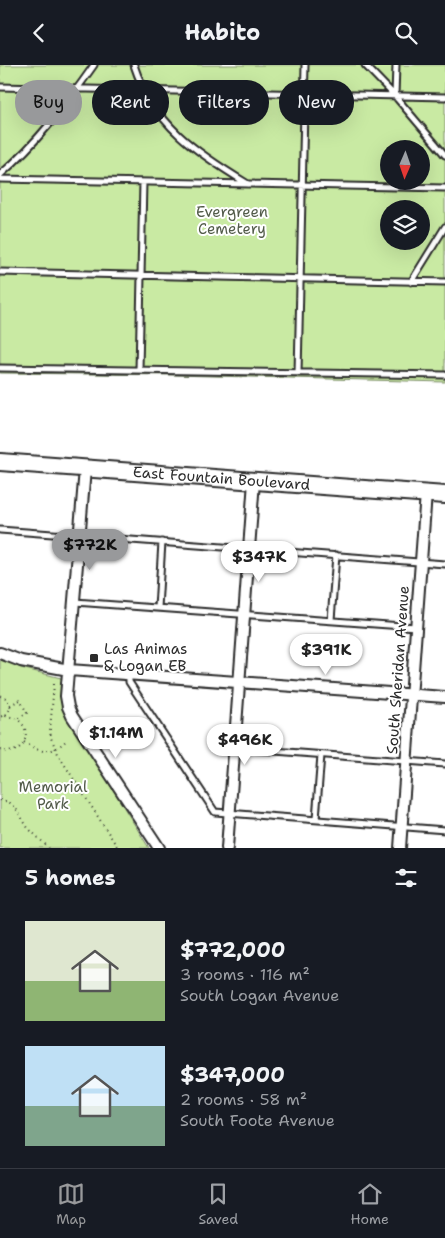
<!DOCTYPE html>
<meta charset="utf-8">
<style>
body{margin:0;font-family:"Shantell Sans",sans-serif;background:#242831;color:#f1f3f6;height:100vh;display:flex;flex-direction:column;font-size:19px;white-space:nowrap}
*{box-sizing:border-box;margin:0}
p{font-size:16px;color:#9ea1a6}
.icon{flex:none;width:28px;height:28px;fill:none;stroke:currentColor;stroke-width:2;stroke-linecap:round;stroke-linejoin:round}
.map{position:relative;height:783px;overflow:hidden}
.panel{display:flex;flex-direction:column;background:#171b24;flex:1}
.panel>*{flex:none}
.top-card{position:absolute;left:15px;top:15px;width:415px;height:45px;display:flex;gap:10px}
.needle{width:32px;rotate:182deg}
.buttons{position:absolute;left:380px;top:75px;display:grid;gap:10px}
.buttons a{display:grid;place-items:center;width:50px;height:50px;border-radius:50%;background:#171b24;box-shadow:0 5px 20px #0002;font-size:25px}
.price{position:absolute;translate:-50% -42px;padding:0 11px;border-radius:18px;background:#fff;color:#222;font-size:16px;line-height:32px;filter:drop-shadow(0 1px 2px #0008)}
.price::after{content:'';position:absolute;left:50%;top:30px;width:15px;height:11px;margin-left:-8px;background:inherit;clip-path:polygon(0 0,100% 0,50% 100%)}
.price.current{background:#98999b;color:#111}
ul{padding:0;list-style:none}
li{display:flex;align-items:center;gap:15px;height:125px;padding:0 25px}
li span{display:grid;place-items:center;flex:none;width:140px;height:100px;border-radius:0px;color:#555}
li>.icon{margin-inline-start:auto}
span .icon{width:60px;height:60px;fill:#fffc;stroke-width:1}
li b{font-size:21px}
h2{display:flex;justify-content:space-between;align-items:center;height:60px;padding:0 25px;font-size:21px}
.chip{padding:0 18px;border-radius:22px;background:#171b24;box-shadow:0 5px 20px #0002;font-size:18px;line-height:45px}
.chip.current{background:#98999b;color:#111}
header{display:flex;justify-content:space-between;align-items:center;height:65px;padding:0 25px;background:#171b24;font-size:22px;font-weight:700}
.dock{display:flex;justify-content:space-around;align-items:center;height:70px;border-top:1px solid #363941;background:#171b24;font-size:14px;color:#9ea1a6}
.dock a{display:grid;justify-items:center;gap:2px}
.dock .current{color:#98999b}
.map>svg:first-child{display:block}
.green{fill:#c9eaa3;stroke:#7a8a67;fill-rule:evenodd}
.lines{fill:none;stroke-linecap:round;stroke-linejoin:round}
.service-casing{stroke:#2b2b2b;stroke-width:9}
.minor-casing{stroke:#2b2b2b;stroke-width:14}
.primary-casing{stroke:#2b2b2b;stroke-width:20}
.path{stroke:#2b2b2b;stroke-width:2;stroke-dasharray:1 4;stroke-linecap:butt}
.service{stroke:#fff;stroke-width:5}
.minor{stroke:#fff;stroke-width:10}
.primary{stroke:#fff;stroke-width:16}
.poi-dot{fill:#2b2b2b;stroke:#fff;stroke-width:2}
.labels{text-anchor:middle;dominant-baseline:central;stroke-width:4;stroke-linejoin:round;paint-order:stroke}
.park-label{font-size:15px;fill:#525b49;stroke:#fff}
.street-label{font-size:15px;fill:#2b2b2b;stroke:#fff}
.poi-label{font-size:15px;fill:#2b2b2b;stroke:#fff;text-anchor:start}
</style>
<header><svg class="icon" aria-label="back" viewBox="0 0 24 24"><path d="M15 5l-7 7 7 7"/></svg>Habito<svg class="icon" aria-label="search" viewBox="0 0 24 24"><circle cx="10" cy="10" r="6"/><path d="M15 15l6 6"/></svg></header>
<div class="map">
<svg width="445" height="783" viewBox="0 0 445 783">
<rect width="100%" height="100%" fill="#fff"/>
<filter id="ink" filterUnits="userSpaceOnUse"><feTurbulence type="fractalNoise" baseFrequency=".02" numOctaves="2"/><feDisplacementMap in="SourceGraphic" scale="10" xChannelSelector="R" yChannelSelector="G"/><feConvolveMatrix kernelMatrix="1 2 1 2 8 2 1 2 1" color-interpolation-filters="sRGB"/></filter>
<g filter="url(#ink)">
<path class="green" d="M0,0H445V317L173,310L0,308ZM389,84H421V116H389ZM389,144H421V176H389Z
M0,593L21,603L61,613C64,617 64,641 66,649L149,783H0Z"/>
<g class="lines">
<defs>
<path id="service" d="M134,0C153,59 197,88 248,119
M365,0L395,31L445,90
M0,22L445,32
M395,31L396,0
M0,110C37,78 66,40 94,0
M0,114L445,123
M0,207L445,217
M411,217L445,162
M0,303L445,310
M139,305L143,117
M298,308L305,0
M0,465L445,499
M75,537L416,562
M158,543L162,477
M331,555L336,490
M129,610V617L215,747L445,765
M235,683L445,699
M316,754L321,690"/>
<path id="minor" d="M85,404L66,631L68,642L72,651L159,783
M0,588L21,596L69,605L445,632
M227,783L254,416
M400,783L426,428"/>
<g id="primary">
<path id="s1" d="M0,397L445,430"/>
</g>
</defs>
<use href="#service" class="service-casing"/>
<use href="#minor" class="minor-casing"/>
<use href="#primary" class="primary-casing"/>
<path class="path" d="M54,619L50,665L51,673L59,691L118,783
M0,631L6,633L11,642L7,649L0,652
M10,640L20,635L27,648L17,654
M24,677C43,689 50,690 67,675
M0,685C27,695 39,654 5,651
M0,735L9,737L15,742L28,763L49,783"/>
<use href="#service" class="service"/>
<use href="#minor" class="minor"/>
<use href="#primary" class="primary"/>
</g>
</g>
<rect class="poi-dot" x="89" y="588" width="10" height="10" rx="2.5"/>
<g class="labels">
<g class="park-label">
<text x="232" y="147">Evergreen<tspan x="232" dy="17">Cemetery</tspan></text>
<text x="53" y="722">Memorial<tspan x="53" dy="17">Park</tspan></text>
</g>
<g class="street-label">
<text stroke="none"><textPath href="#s1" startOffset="222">East Fountain Boulevard</textPath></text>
<text transform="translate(398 605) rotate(-86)">South Sheridan Avenue</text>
</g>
<g class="poi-label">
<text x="104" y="584">Las Animas<tspan x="104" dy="17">&amp; Logan EB</tspan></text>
</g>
</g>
</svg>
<div class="buttons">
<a><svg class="needle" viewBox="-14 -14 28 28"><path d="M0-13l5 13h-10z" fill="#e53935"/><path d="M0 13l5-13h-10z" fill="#9ea1a6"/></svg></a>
<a><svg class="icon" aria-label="layers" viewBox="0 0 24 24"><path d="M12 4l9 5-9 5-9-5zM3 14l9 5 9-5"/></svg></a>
</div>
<b class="price current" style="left:90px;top:506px">$772K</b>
<b class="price" style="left:259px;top:518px">$347K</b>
<b class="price" style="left:326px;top:611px">$391K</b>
<b class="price" style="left:116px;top:694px">$1.14M</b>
<b class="price" style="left:245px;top:701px">$496K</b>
<div class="top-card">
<a class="chip current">Buy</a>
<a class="chip">Rent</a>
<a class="chip">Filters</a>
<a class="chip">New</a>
</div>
</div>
<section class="panel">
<h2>5 homes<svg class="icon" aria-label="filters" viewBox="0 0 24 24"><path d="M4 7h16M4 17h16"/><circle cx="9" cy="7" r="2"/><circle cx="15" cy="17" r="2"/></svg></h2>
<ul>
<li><span style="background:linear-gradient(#dfe7d0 60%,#8fb573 0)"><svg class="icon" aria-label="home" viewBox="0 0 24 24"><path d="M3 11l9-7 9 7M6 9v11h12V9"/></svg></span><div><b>$772,000</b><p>3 rooms · 116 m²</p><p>South Logan Avenue</p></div></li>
<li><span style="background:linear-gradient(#bfe0f5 60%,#7fa58c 0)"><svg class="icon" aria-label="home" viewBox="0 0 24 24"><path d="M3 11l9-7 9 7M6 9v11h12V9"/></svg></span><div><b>$347,000</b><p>2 rooms · 58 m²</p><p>South Foote Avenue</p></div></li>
</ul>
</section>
<nav class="dock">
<a class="current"><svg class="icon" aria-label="map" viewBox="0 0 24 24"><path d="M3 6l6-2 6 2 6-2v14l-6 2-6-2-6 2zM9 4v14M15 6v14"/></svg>Map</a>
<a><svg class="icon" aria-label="saved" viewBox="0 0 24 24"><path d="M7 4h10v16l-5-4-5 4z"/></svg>Saved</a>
<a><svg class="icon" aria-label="home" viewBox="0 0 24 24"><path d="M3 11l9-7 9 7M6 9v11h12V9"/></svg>Home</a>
</nav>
